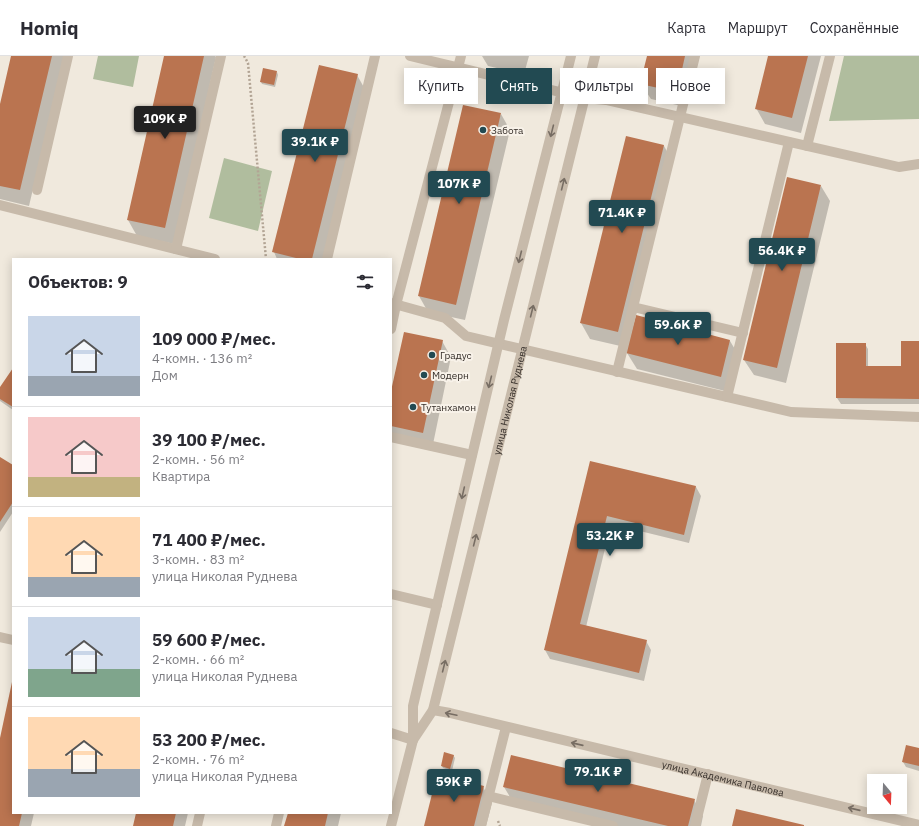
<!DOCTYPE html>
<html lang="ru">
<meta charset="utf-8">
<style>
body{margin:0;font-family:"IBM Plex Sans",sans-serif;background:#f7f7f7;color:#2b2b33;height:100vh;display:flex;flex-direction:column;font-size:15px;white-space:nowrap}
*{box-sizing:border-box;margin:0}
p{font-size:13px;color:#7c7c81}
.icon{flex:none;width:22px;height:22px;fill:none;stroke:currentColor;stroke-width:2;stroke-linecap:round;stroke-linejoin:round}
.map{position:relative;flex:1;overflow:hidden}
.panel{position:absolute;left:12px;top:202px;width:380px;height:556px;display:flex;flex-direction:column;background:#fff;border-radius:0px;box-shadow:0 2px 10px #0003}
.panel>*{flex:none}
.top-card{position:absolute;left:404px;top:12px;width:380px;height:36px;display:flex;gap:8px}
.needle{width:26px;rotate:161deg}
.controls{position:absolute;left:867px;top:718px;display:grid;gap:8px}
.controls a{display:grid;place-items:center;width:40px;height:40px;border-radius:0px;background:#fff;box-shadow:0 2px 10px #0003;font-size:20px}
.price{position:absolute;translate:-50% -34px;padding:0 9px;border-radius:4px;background:#224a52;color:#fff;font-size:13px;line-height:26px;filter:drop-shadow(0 1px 2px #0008)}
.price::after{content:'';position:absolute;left:50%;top:24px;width:12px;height:9px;margin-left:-6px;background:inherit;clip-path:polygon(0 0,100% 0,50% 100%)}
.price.current{background:#222;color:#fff}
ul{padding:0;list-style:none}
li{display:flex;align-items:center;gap:12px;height:100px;padding:0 16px}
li+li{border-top:1px solid #e1e1e2}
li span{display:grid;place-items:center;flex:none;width:112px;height:80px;border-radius:0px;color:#555}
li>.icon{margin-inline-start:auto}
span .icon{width:48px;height:48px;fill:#fffc;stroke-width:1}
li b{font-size:17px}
h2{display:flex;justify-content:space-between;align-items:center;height:48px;padding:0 16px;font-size:17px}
.chip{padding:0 14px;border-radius:0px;background:#fff;box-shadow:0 2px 10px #0003;font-size:14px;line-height:36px}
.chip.current{background:#224a52;color:#fff}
header{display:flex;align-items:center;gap:24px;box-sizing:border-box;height:56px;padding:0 20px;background:#fff;border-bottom:1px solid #e1e1e2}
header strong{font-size:19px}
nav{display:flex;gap:22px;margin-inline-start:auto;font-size:14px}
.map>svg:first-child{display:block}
.green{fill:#b0bd9e}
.shadow{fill:#0003}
.building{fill:#ba7450}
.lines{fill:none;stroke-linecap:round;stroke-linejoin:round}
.path{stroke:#b2a494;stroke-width:2.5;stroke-dasharray:2 2;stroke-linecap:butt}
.minor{stroke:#c7baaa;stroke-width:10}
.oneway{stroke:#776d63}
.poi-dot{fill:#224a52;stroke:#f8f2e9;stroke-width:1.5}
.labels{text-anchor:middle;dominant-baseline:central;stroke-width:4;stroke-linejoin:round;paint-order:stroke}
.poi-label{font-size:10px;fill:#352e29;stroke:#f8f2e9;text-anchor:start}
.street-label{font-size:10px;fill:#352e29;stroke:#f8f2e9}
</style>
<header>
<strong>Homiq</strong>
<nav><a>Карта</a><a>Маршрут</a><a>Сохранённые</a></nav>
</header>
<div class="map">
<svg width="919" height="770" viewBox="0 0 919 770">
<rect width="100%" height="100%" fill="#f0e9dd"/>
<path class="green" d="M98,0H139L133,31L93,23Z
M844,0H919V63L829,65Z
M224,102L272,115L258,175L209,162Z"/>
<path class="shadow" d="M12,0H64L29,150L0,143V52Z
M165,0H215L216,1L174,188L137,180L128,164Z
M482,0H529L524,18L488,10Z
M648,0H698L686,51L651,43L641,28Z
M769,0H821L801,77L765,68L756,52Z
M277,16L278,19L275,31L262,28L261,26Z
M357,19L366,35L325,203H277L274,196Z
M501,58L510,74L465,264L428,256L419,240Z
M627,81L664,90L673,106L633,267L730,285L739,300L729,336L637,313L627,297L629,292L590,283L581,267Z
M821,130L830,145L786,327L754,319L744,304Z
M442,285L451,301L432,393L391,380V339Z
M919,286V348H841L837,342V288H865L868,293V311H902Z
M13,314V354L0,345V333Z
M0,402L13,410V456L0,476Z
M591,406L696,431L701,440L689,487L611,468L586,571L646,585L651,594L644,625L550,603L545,594Z
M13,628V757H34L31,770H0V686Z
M919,694V715L906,711L903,706Z
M453,699L455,702L452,715L443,712L442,710Z
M483,731L492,747L486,770H425Z
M504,731L694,744L703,760L701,770H612L513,746Z
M137,757H188L185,770H134Z
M289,757H341L338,770H285Z"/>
<path class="building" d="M11,0H52L20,134L0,130V48Z
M164,0H204L165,172L127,164Z
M647,0H685L677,36L640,28Z
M768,0H808L792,62L755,53Z
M319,9L358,18L312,203H300L272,196Z
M263,12L277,15L274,29L260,26Z
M463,49L501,57L456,249L418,240Z
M626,80L664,89L618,276L580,267Z
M787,121L821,129L777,312L743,304Z
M636,259L730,284L721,321L626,297Z
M404,276L443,284L423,377L391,370V335Z
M901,285H919V343L836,342V287H866V310H901Z
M13,312V351L0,343V331Z
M0,401L13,409V446L0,466Z
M590,405L696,430L684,479L607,460L580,568L647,584L639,617L544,594Z
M12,626L13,757H22L19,770H0V682Z
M906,689L919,692V710L902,706Z
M444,696L454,699L450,713L441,710Z
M511,699L695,743L688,770H668L503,731Z
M437,718L484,730L474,770H424Z
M736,753L804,769V770H732Z
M136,757H176L173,770H133Z
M288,757H328L325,770H284Z"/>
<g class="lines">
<path class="path" d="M244,0L248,7L266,203
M498,765L500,770"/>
<g class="minor">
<path d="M410,0L585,42L606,44L899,111L919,108"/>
<path d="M807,90L830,0"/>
<path d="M37,134L68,0"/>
<path d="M0,149L215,203"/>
<path d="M176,193L221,0"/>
<path d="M327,203L375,0"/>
<path d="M391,247L445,262L466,280L791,356L919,361"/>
<path d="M633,251L743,277"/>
<path d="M391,273L396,249L461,0"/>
<path d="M617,316L695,0"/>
<path d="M727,341L789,86"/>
<path d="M391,381L472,399"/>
<path d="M391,538L437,549"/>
<path d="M0,581L13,584"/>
<path id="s1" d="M433,654L450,657L919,769"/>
<path d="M391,677L413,684"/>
<path id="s2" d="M413,684L433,654L595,0"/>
<path d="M488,740L613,770"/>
<path d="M197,770L200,757"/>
<path d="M276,770L279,757"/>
<path d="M391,770L413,684V650L504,264L571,0"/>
<path d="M481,770L506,671"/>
<path d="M695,770L708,718"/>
</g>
</g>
<defs><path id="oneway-shaft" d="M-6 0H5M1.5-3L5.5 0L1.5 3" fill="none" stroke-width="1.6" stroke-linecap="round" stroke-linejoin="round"/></defs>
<g class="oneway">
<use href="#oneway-shaft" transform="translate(552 75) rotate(104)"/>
<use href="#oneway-shaft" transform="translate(563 128) rotate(-76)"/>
<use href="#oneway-shaft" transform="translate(520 201) rotate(104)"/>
<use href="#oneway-shaft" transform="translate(532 255) rotate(-76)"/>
<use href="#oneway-shaft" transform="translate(490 326) rotate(104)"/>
<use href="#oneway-shaft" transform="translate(463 437) rotate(103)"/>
<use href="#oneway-shaft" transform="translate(475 484) rotate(-76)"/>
<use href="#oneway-shaft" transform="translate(444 610) rotate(-76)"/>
<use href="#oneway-shaft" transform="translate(451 658) rotate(-168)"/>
<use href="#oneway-shaft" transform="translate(577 688) rotate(-167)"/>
<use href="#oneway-shaft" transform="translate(854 753) rotate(-167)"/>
</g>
<g class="poi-dot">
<circle cx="483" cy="74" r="4"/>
<circle cx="432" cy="299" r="4"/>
<circle cx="424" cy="319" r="4"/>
<circle cx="413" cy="351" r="4"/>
</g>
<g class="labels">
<g class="poi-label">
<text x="491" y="74">Забота</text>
<text x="440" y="299">Градус</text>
<text x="432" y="319">Модерн</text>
<text x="421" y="351">Тутанхамон</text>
</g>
<g class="street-label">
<text stroke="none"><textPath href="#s2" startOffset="355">улица Николая Руднева</textPath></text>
<text stroke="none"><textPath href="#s1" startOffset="298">улица Академика Павлова</textPath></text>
</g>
</g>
</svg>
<div class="controls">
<a><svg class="needle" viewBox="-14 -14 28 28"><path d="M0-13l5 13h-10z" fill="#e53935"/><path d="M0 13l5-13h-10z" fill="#7c7c81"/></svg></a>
</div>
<b class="price current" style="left:165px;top:84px">109K ₽</b>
<b class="price" style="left:315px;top:107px">39.1K ₽</b>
<b class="price" style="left:459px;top:149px">107K ₽</b>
<b class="price" style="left:622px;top:178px">71.4K ₽</b>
<b class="price" style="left:782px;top:216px">56.4K ₽</b>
<b class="price" style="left:678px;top:290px">59.6K ₽</b>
<b class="price" style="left:610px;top:501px">53.2K ₽</b>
<b class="price" style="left:598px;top:737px">79.1K ₽</b>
<b class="price" style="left:454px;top:747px">59K ₽</b>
<div class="top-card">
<a class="chip">Купить</a>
<a class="chip current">Снять</a>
<a class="chip">Фильтры</a>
<a class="chip">Новое</a>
</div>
<section class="panel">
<h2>Объектов: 9<svg class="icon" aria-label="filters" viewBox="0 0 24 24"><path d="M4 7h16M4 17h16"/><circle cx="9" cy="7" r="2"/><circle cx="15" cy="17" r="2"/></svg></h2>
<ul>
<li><span style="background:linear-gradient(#c9d6e8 75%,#9aa5b1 0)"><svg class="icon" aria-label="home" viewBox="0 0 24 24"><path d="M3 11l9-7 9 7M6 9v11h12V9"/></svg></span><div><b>109 000 ₽/мес.</b><p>4-комн. · 136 m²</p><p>Дом</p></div></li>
<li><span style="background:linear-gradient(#f6c9c9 75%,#c2b280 0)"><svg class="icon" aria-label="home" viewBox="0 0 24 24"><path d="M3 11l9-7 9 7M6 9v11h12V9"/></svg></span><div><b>39 100 ₽/мес.</b><p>2-комн. · 56 m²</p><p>Квартира</p></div></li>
<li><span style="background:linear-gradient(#ffd9b3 75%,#9aa5b1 0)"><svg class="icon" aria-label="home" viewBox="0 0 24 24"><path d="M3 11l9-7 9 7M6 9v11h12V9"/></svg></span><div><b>71 400 ₽/мес.</b><p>3-комн. · 83 m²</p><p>улица Николая Руднева</p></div></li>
<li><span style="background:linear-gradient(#c9d6e8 65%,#7fa58c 0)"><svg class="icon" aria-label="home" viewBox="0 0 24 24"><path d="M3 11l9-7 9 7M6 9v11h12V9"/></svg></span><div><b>59 600 ₽/мес.</b><p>2-комн. · 66 m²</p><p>улица Николая Руднева</p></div></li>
<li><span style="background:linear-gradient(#ffd9b3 65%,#9aa5b1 0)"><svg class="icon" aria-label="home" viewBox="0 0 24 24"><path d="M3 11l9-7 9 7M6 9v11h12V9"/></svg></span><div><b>53 200 ₽/мес.</b><p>2-комн. · 76 m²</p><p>улица Николая Руднева</p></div></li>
</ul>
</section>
</div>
